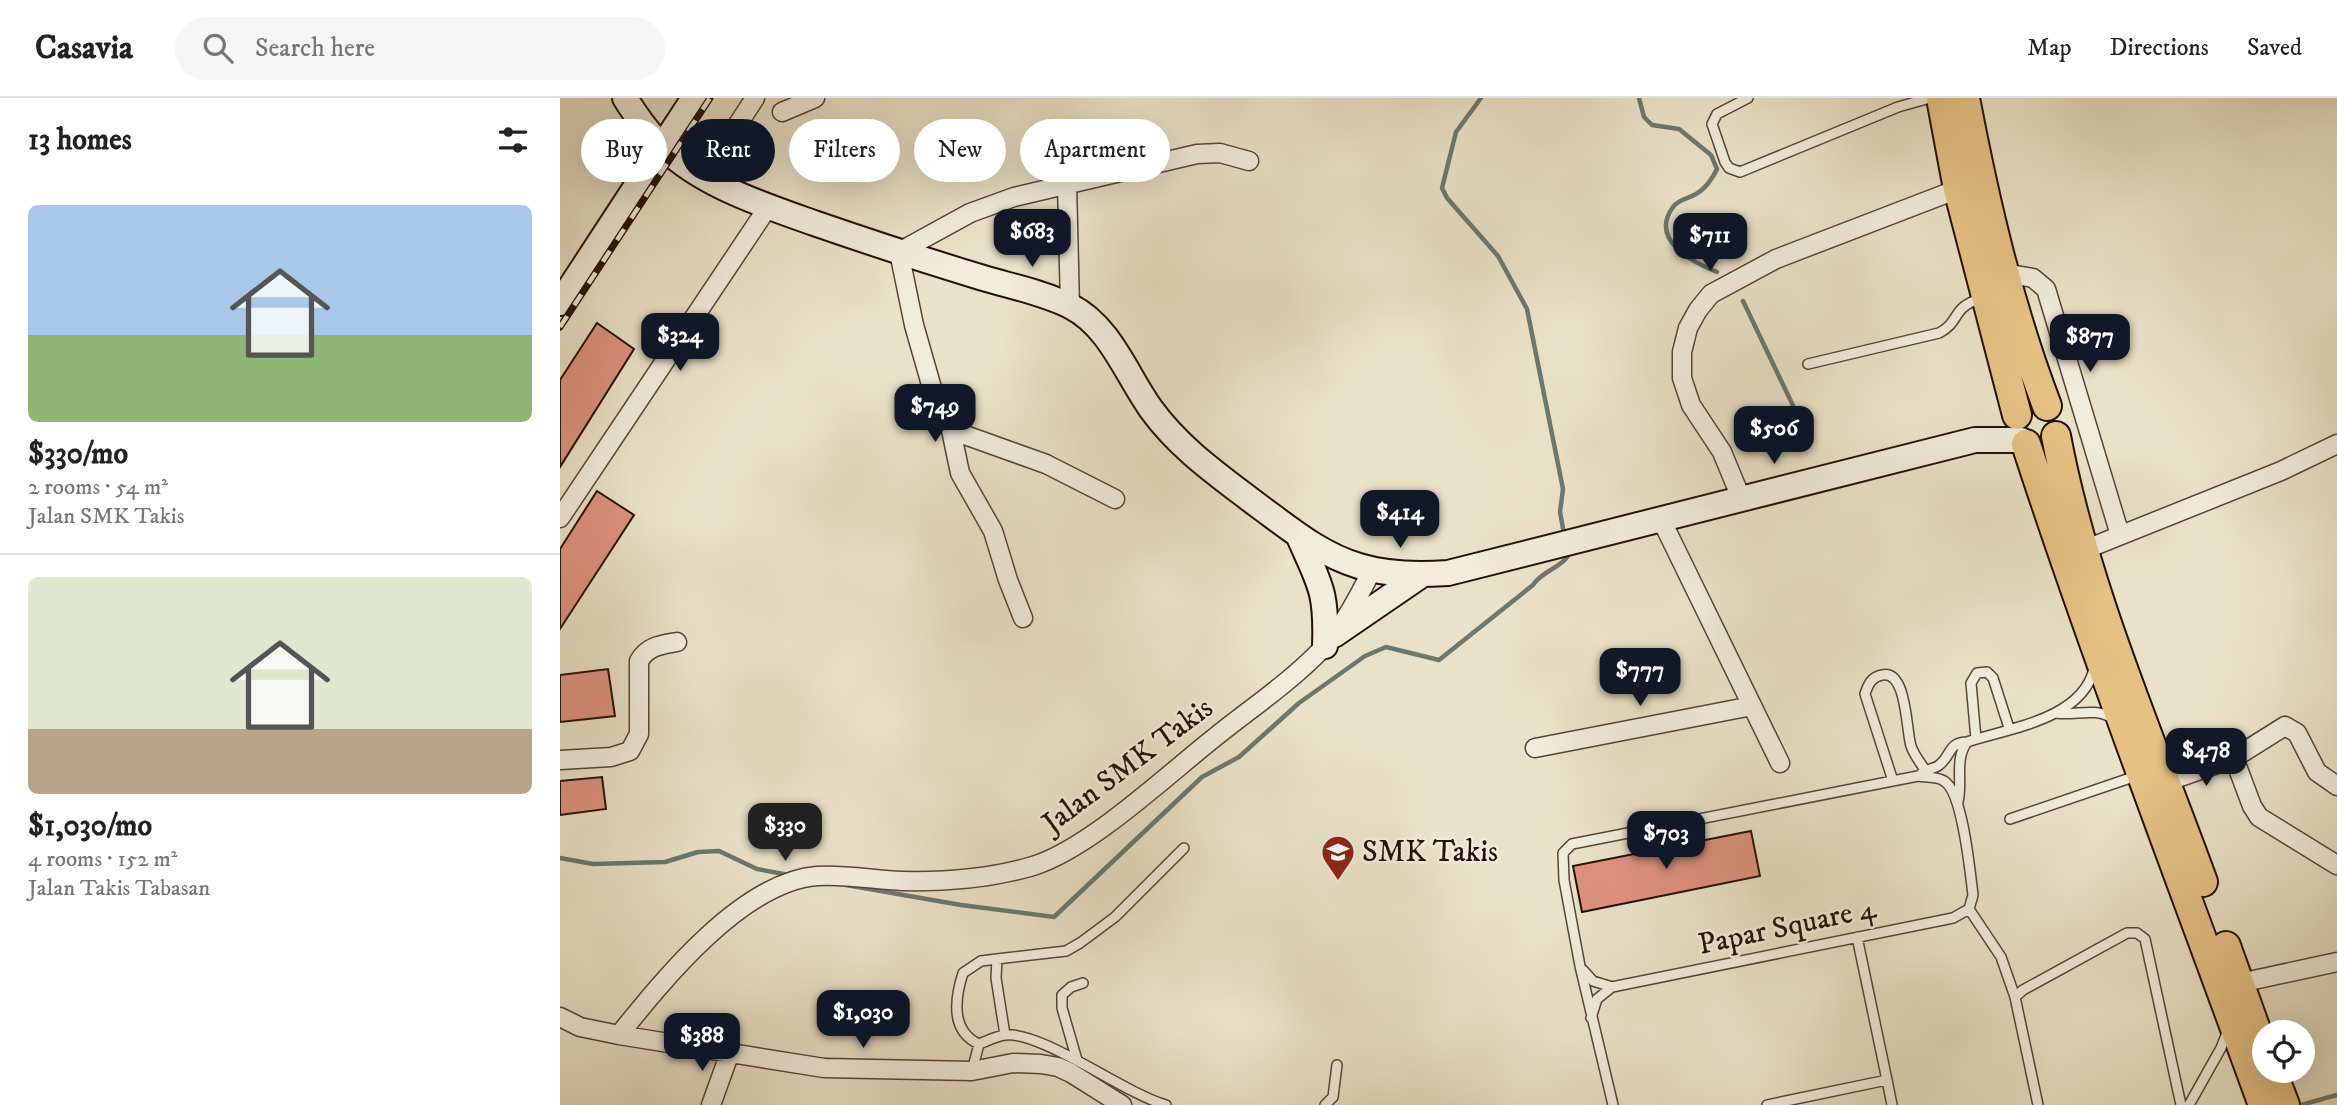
<!DOCTYPE html>
<meta charset="utf-8">
<style>
body{margin:0;font-family:"IM FELL DW Pica",serif;background:#f6f6f6;color:#222;height:100vh;display:flex;flex-direction:column;font-size:26px;white-space:nowrap}
*{box-sizing:border-box;margin:0}
p{font-size:23px;color:#767676}
.icon{flex:none;width:38px;height:38px;fill:none;stroke:currentColor;stroke-width:2;stroke-linecap:round;stroke-linejoin:round}
.map{position:relative;flex:1;overflow:hidden}
.drawer{display:flex;flex-direction:column;background:#fff;width:560px}
.drawer>*{flex:none}
.hud{position:absolute;left:21px;top:21px;width:665px;height:63px;display:flex;gap:14px}
.controls{position:absolute;left:1692px;top:922px;display:grid;gap:14px}
.controls a{display:grid;place-items:center;width:63px;height:63px;border-radius:50%;background:#fff;box-shadow:0 7px 28px #0002;font-size:35px}
.price{position:absolute;translate:-50% -60px;padding:0 16px;border-radius:14px;background:#111827;color:#fff;font-size:23px;line-height:46px;filter:drop-shadow(0 2px 4px #0008)}
.price::after{content:'';position:absolute;left:50%;top:42px;width:21px;height:16px;margin-left:-10px;background:inherit;clip-path:polygon(0 0,100% 0,50% 100%)}
.price.selected{background:#222;color:#fff}
ul{padding:0;list-style:none}
li{display:grid;align-content:center;gap:14px;height:371px;padding:0 28px}
li+li{border-top:2px solid #e0e0e0}
li span{display:grid;place-items:center;height:217px;border-radius:10px;color:#555}
li>.icon{margin-inline-start:auto}
span .icon{width:126px;height:126px;fill:#fffc;stroke-width:1}
li b{font-size:30px}
h2{display:flex;justify-content:space-between;align-items:center;height:84px;padding:0 28px;font-size:30px}
.tag{padding:0 24px;border-radius:32px;background:#fff;box-shadow:0 7px 28px #0002;font-size:24px;line-height:63px}
.tag.selected{background:#111827;color:#fff}
header{display:flex;align-items:center;gap:42px;box-sizing:border-box;height:98px;padding:0 35px;background:#fff;border-bottom:2px solid #e0e0e0}
header strong{font-size:33px}
nav{display:flex;gap:38px;margin-inline-start:auto;font-size:24px}
.search{width:490px;height:63px;background:#f6f6f6;display:flex;align-items:center;gap:18px;box-sizing:border-box;padding:0 24px;border-radius:38px;color:#767676;font-size:26px}
main{display:flex;flex:1;min-height:0}
.map>svg:first-child{display:block}
.lines{fill:none;stroke-linecap:round;stroke-linejoin:round}
.stream{stroke:#6a786f;stroke-width:4.5}
.building{fill:#de927f;stroke:#261005;stroke-width:2}
.lane-casing{stroke:#574436;stroke-width:12}
.street-casing{stroke:#574436;stroke-width:21}
.secondary-casing{stroke:#261005;stroke-width:28}
.primary-casing{stroke:#261005;stroke-width:32}
.lane{stroke:#f1ecdb;stroke-width:9}
.street{stroke:#f1ecdb;stroke-width:18}
.secondary{stroke:#f1ecdb;stroke-width:24}
.primary{stroke:#e5c184;stroke-width:28}
.rail-casing{stroke:#261005;stroke-width:7}
.rail{stroke:#f1ecdb;stroke-width:4.5;stroke-dasharray:13;stroke-linecap:butt}
.labels{text-anchor:middle;dominant-baseline:central;stroke-width:5;stroke-linejoin:round;paint-order:stroke}
.street-label{font-size:30px;fill:#261005;stroke:#f1ecdb}
.poi-label{font-size:30px;fill:#261005;stroke:#f1ecdb;text-anchor:start}
</style>
<header>
<strong>Casavia</strong>
<div class="search"><svg class="icon" aria-label="search" viewBox="0 0 24 24"><circle cx="10" cy="10" r="6"/><path d="M15 15l6 6"/></svg>Search here</div>
<nav><a>Map</a><a>Directions</a><a>Saved</a></nav>
</header>
<main>
<section class="drawer">
<h2>13 homes<svg class="icon" aria-label="filters" viewBox="0 0 24 24"><path d="M4 7h16M4 17h16"/><circle cx="9" cy="7" r="2"/><circle cx="15" cy="17" r="2"/></svg></h2>
<ul>
<li><span style="background:linear-gradient(#a9c7e8 60%,#8fb573 0)"><svg class="icon" aria-label="home" viewBox="0 0 24 24"><path d="M3 11l9-7 9 7M6 9v11h12V9"/></svg></span><div><b>$330/mo</b><p>2 rooms · 54 m²</p><p>Jalan SMK Takis</p></div></li>
<li><span style="background:linear-gradient(#dfe7d0 70%,#b9a48a 0)"><svg class="icon" aria-label="home" viewBox="0 0 24 24"><path d="M3 11l9-7 9 7M6 9v11h12V9"/></svg></span><div><b>$1,030/mo</b><p>4 rooms · 152 m²</p><p>Jalan Takis Tabasan</p></div></li>
</ul>
</section>
<div class="map">
<svg width="1777" height="1007" viewBox="0 0 1777 1007">
<rect width="100%" height="100%" fill="#eae2c8"/>
<filter id="stains"><feTurbulence type="fractalNoise" baseFrequency=".00286" numOctaves="4"/><feColorMatrix values="0 0 0 0 .2 0 0 0 0 .09 0 0 0 0 .02 0 0 0 .5 -.17"/></filter>
<radialGradient id="worn" r=".72"><stop offset=".6" stop-color="#630" stop-opacity="0"/><stop offset="1" stop-color="#630" stop-opacity=".3"/></radialGradient>
<g class="lines">
<path class="stream" d="M921,0L896,34L882,90L887,100L938,158L967,211L1003,391L1000,414L1004,436
M1079,0L1084,19L1092,27L1119,31L1151,57L1157,71C1153,80 1145,91 1136,96C1128,101 1119,101 1113,109C1089,142 1132,164 1157,174
M1183,203L1250,343
M0,760L33,766L105,764L138,754L159,753L197,771L229,777
M286,787L401,807L494,819L642,679L679,659L739,605L805,558L826,549L879,562L973,487C982,473 999,471 1008,458L1007,451
M1741,1007L1777,997"/>
</g>
<path class="building" d="M37,225L74,251L0,369V282Z
M37,393L74,417L0,531V451Z
M48,571L55,618L0,624V577Z
M42,679L46,711L0,717V683Z
M1191,733L1200,778L1022,814L1013,768Z"/>
<g class="lines">
<defs>
<path id="lane" d="M1188,0L1157,16L1152,26L1165,64L1169,70L1180,74L1338,9L1370,0
M1248,266L1379,235C1402,223 1390,209 1423,200
M1496,615C1516,618 1534,609 1552,620
M1416,641L1411,585L1417,575L1427,574L1433,580L1449,630
M1362,675C1367,671 1373,671 1378,668C1391,659 1388,644 1407,644C1450,630 1522,621 1534,571
M1333,683L1305,596C1308,587 1311,579 1322,577C1347,571 1346,632 1351,648C1354,657 1360,664 1365,672
M1398,704C1403,683 1394,662 1407,644
M1450,721L1579,677
M1409,811L1441,859L1455,899
M1023,872L1033,883L1052,889
M1031,920L1037,901L1052,889L1393,820L1409,811
M445,937L436,880L437,861L506,853L520,845L555,819L624,750
M419,946C390,933 395,900 403,875L421,863L437,861
M517,962L502,910V897L511,889L523,885
M412,973L419,946C427,943 437,938 445,937C482,933 563,995 606,1007
M1327,982L1332,1007
M765,1007L773,999L777,967
M1053,1007L1020,868L1004,782L1003,755L1012,746L1358,678C1366,680 1377,678 1384,683C1403,694 1410,774 1413,797L1409,811
M1207,1007L1327,982L1297,839
M1478,1007L1455,899L1463,892L1567,835H1577L1585,841L1621,1007
M1629,1007L1661,950L1667,935"/>
<path id="street" d="M222,14L255,0
M144,78L195,0
M507,86L510,208
M1444,175L1473,180L1486,191L1560,437
M391,332L486,366L555,401
M1181,400L1162,354L1131,307L1122,280V254L1128,230L1138,212L1151,196L1216,161L1398,91
M1100,419L1220,665
M0,420L208,109
M1524,452L1721,373L1777,346
M463,520L448,482L433,433L400,375L391,332L372,290L354,227L339,154L410,115L454,99L637,56L660,55L689,63
M975,650L1192,608
M1674,660L1692,708L1699,719L1777,767
M0,662L51,659L70,653L79,636V563C88,548 100,547 117,544
M1606,684L1674,660L1725,628L1737,635L1757,674L1777,688
M1680,885L1777,864
M0,919L20,929L59,937L264,970L412,973L453,965L481,966L498,969L511,975L562,1007
M59,937C103,882 182,784 257,778C285,776 314,782 342,783C385,784 432,780 473,768C529,751 607,677 654,640C690,611 729,585 761,552C783,529 798,500 812,472
M151,1007L169,957"/>
<path id="secondary" d="M65,0C78,21 93,42 112,57C151,90 206,108 254,125C309,144 364,162 420,179C449,188 482,194 510,208C550,228 566,276 591,311C619,350 658,377 696,406C729,430 759,456 799,468C828,477 858,477 888,475L1415,342H1461
M0,205L134,0
M739,439C760,487 767,493 765,548
M774,537L863,476"/>
<path id="primary" d="M1381,0L1398,91L1457,317
M1405,0C1425,105 1449,208 1487,308
M1496,338C1525,492 1590,638 1643,784
M1466,346C1539,569 1623,787 1703,1007
M1666,848L1704,954
M1712,973L1725,1007"/>
</defs>
<use href="#lane" class="lane-casing"/>
<use href="#street" class="street-casing"/>
<use href="#secondary" class="secondary-casing"/>
<use href="#primary" class="primary-casing"/>
<use href="#lane" class="lane"/>
<use href="#street" class="street"/>
<use href="#secondary" class="secondary"/>
<use href="#primary" class="primary"/>
<defs>
<path id="rail" d="M0,229L150,0"/>
</defs>
<use href="#rail" class="rail-casing"/>
<use href="#rail" class="rail"/>
</g>
<defs>
<symbol id="school-pin" viewBox="-11 -11 22 30"><path d="M0 17L-7.5 6A9.5 9.5 0 1 1 7.5 6Z" fill="#8f2418" stroke="#f1ecdb"/><path d="M0-5L7-2L0 1L-7-2ZM-4 1L0 2.5L4 1V4Q0 6-4 4Z" fill="#fff"/></symbol>
</defs>
<g fill-rule="evenodd">
<use href="#school-pin" x="759" y="735" width="38" height="52"/>
</g>
<g class="labels">
<g class="street-label">
<text transform="translate(568 668) rotate(-37)">Jalan SMK Takis</text>
<text transform="translate(1227 829) rotate(-12)">Papar Square 4</text>
</g>
<g class="poi-label">
<text x="802" y="754">SMK Takis</text>
</g>
</g>
<rect width="100%" height="100%" filter="url(#stains)"/>
<rect width="100%" height="100%" fill="url(#worn)"/>
</svg>
<div class="controls">
<a><svg class="icon" aria-label="locate" viewBox="0 0 24 24"><circle cx="12" cy="12" r="6"/><path d="M12 2v4M12 18v4M2 12h4M18 12h4"/></svg></a>
</div>
<b class="price" style="left:472px;top:171px">$683</b>
<b class="price" style="left:1150px;top:175px">$711</b>
<b class="price" style="left:120px;top:275px">$324</b>
<b class="price" style="left:1530px;top:276px">$877</b>
<b class="price" style="left:375px;top:346px">$749</b>
<b class="price" style="left:1214px;top:368px">$506</b>
<b class="price" style="left:840px;top:452px">$414</b>
<b class="price" style="left:1080px;top:610px">$777</b>
<b class="price" style="left:1646px;top:690px">$478</b>
<b class="price selected" style="left:225px;top:765px">$330</b>
<b class="price" style="left:1106px;top:773px">$703</b>
<b class="price" style="left:303px;top:952px">$1,030</b>
<b class="price" style="left:142px;top:975px">$388</b>
<div class="hud">
<a class="tag">Buy</a>
<a class="tag selected">Rent</a>
<a class="tag">Filters</a>
<a class="tag">New</a>
<a class="tag">Apartment</a>
</div>
</div>
</main>
